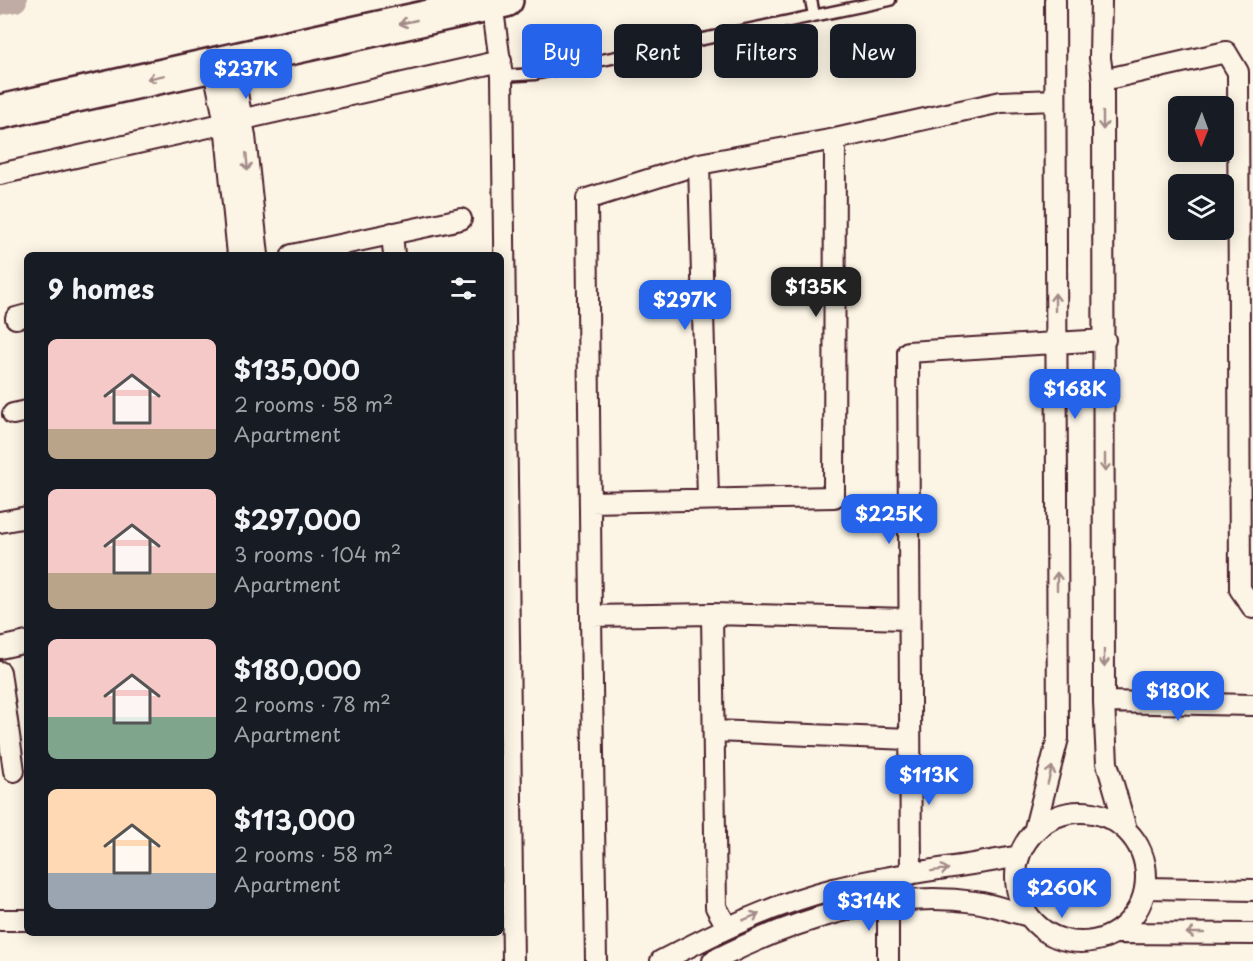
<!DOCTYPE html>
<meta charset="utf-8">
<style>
body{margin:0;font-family:"Playpen Sans",sans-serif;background:#242831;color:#f1f3f6;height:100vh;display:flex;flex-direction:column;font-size:22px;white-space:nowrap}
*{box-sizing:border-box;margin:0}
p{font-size:20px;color:#9ea1a6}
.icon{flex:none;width:33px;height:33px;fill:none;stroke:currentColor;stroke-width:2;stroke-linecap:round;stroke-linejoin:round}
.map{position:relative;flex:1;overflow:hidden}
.drawer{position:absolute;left:24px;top:252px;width:480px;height:684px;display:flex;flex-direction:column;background:#171b24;border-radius:9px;box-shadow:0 3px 15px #0003}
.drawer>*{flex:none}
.top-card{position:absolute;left:522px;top:24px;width:570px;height:54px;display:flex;gap:12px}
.needle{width:39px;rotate:181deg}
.tools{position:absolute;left:1168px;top:96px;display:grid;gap:12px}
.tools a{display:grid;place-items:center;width:66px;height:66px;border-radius:9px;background:#171b24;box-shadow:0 3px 15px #0003;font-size:30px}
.price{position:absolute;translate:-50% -51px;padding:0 14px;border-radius:12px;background:#2563eb;color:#fff;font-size:20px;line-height:39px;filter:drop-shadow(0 2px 3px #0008)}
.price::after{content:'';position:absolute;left:50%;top:36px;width:18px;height:14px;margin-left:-9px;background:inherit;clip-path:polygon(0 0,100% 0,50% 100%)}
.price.current{background:#222;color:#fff}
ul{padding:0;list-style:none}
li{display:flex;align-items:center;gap:18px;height:150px;padding:0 24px}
li span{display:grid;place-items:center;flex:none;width:168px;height:120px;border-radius:9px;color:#555}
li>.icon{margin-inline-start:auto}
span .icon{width:72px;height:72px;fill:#fffc;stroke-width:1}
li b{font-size:26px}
h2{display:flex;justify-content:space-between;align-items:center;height:72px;padding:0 24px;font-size:26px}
.chip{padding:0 21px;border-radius:9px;background:#171b24;box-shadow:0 3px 15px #0003;font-size:21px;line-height:54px}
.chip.current{background:#2563eb;color:#fff}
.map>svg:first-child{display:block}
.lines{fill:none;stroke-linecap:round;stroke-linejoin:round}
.canal{stroke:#c0aca5;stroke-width:24}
.lane-casing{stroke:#4a1f2b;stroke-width:15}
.street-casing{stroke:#4a1f2b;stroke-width:24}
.highway-casing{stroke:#4a1f2b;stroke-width:38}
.lane{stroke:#fcf5e5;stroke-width:10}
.street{stroke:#fcf5e5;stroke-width:20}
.highway{stroke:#fcf5e5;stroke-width:33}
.oneway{stroke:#a38a88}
</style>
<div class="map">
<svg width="1253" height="961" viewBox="0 0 1253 961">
<rect width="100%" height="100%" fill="#fcf5e5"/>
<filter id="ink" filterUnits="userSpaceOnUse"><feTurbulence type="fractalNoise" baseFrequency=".0167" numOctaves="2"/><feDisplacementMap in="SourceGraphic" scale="12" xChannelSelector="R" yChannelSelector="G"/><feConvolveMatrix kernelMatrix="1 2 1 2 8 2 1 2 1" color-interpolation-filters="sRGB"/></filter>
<g filter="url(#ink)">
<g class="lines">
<path class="canal" d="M0,3L15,0"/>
<defs>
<path id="lane" d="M811,0L814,15
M502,76L535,74L890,0"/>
<path id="street" d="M1101,0L1100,58L1103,80L1104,702L1107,763L1126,829
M492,3L502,76L513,961
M231,61L245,136L258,255
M213,65L225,123L238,255
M1103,80L1226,52L1238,72L1240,589L1253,608
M699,164L708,498
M0,174L501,61
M392,233L394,255
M292,255L461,219
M16,318L27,315
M13,414L27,411
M590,502L834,497L835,139
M0,522L27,517
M712,614L716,907L727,927
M591,616L587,199L699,164L835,139L1001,102L1055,100
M0,648L27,642
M0,672L14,771
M1104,702L1253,705
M715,731L909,739
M1016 877a65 65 0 1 1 130 0a65 65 0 1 1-130 0Z
M1034,832L1058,738L1055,0
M911,874L908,352L1105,340
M1146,888L1253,890
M0,920H27
M1117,933L1253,934
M596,961L591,616L712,614L908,619
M661,961C717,932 773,904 834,889C895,873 958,868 1019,856
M713,961C791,921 886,889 975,902C993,904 1011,912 1029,916
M888,961V903"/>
<path id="highway" d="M0,112L506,0"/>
</defs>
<use href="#lane" class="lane-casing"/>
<use href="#street" class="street-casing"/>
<use href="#highway" class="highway-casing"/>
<use href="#lane" class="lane"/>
<use href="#street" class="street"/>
<use href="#highway" class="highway"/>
</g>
<defs><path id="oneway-shaft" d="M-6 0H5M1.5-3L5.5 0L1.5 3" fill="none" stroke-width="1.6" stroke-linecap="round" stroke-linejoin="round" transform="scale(1.5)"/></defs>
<g class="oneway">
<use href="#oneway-shaft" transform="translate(408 22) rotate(167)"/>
<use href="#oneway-shaft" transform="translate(156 77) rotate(168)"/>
<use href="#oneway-shaft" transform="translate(1103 121) rotate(90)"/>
<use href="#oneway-shaft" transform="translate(247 162) rotate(85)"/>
<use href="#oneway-shaft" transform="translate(1055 302) rotate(-90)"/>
<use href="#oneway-shaft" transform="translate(1105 463) rotate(90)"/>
<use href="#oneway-shaft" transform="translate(1057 581) rotate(-90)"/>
<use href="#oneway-shaft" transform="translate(1104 658) rotate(90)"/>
<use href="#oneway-shaft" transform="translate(1050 775) rotate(-75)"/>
<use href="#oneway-shaft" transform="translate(940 870) rotate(-7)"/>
<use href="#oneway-shaft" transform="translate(751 917) rotate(-22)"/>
<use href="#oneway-shaft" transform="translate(1195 933) rotate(-180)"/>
</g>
</g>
</svg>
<div class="tools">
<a><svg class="needle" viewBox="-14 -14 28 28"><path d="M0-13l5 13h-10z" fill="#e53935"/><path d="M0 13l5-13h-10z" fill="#9ea1a6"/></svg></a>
<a><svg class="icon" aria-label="layers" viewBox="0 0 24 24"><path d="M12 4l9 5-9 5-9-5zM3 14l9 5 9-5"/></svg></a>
</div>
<b class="price" style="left:246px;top:100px">$237K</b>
<b class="price current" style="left:816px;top:318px">$135K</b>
<b class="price" style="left:685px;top:331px">$297K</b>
<b class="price" style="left:1075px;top:420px">$168K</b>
<b class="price" style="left:889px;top:545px">$225K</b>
<b class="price" style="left:1178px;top:722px">$180K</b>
<b class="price" style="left:929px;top:806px">$113K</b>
<b class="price" style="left:1062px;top:919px">$260K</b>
<b class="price" style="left:869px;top:932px">$314K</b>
<div class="top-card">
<a class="chip current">Buy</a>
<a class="chip">Rent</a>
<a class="chip">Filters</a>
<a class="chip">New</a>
</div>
<section class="drawer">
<h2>9 homes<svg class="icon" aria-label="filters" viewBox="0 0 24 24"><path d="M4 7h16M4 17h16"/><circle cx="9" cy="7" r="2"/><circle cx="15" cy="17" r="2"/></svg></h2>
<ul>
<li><span style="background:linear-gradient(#f6c9c9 75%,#b9a48a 0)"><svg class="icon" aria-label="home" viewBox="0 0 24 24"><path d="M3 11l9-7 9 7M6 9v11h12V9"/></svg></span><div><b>$135,000</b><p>2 rooms · 58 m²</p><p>Apartment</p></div></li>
<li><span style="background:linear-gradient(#f6c9c9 70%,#b9a48a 0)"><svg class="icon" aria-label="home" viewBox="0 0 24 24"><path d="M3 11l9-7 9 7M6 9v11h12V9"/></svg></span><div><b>$297,000</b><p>3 rooms · 104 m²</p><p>Apartment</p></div></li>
<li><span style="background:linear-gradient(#f6c9c9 65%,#7fa58c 0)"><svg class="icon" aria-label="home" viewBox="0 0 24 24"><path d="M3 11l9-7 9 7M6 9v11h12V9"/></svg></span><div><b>$180,000</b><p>2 rooms · 78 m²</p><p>Apartment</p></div></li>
<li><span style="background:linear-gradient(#ffd9b3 70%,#9aa5b1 0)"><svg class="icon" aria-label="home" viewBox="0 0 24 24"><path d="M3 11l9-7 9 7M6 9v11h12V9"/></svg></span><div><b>$113,000</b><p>2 rooms · 58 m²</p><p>Apartment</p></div></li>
</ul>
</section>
</div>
